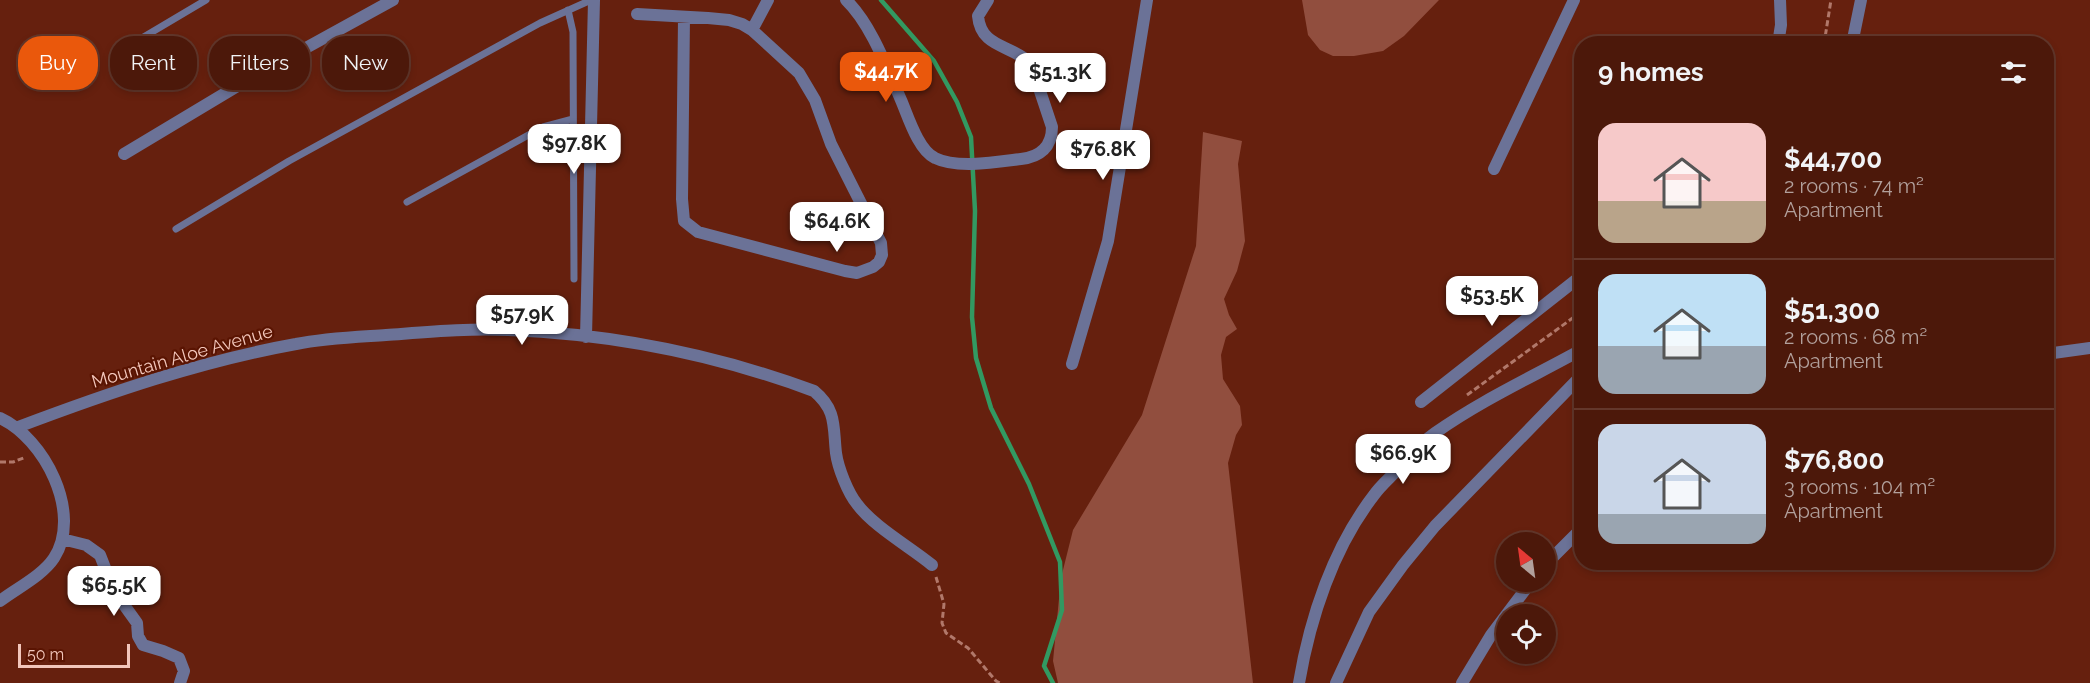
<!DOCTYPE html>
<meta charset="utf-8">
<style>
body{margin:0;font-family:Raleway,sans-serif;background:#532113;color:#f1f3f6;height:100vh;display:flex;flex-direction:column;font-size:22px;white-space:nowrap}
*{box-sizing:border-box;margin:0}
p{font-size:20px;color:#b2a09c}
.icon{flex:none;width:33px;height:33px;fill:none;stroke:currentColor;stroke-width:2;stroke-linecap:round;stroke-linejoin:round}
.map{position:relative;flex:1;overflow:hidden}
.details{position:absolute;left:1574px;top:36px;width:480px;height:534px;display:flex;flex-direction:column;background:#4c180a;border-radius:24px;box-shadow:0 3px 9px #0003,0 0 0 2px #63372b}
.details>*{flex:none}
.hud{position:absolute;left:18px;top:36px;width:570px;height:54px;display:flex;gap:12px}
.needle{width:39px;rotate:331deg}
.fabs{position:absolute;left:1496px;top:532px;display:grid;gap:12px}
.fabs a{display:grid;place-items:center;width:60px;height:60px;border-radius:50%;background:#4c180a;box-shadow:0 3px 9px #0003,0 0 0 2px #63372b;font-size:30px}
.scale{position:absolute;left:18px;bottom:15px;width:112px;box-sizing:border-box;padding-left:6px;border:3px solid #f2c6bb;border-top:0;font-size:16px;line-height:21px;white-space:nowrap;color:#f2c6bb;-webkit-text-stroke:4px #5a1402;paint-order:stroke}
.price{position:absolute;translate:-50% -51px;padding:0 14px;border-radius:12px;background:#fff;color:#222;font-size:20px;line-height:39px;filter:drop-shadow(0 2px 3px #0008)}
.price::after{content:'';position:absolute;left:50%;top:36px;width:18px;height:14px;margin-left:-9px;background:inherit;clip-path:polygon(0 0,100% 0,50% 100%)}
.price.on{background:#ea580c;color:#fff}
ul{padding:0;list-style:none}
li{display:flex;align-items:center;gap:18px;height:150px;padding:0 24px}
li+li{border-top:2px solid #63372b}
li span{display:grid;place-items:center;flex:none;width:168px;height:120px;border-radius:18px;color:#555}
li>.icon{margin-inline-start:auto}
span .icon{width:72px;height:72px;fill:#fffc;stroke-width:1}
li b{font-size:26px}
h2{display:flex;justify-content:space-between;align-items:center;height:72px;padding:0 24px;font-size:26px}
.tag{padding:0 21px;border-radius:24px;background:#4c180a;box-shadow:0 3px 9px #0003,0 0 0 2px #63372b;font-size:21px;line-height:54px}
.tag.on{background:#ea580c;color:#fff}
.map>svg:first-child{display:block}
.green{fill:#914e3e}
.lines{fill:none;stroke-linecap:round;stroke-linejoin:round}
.stream{stroke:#329961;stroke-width:4.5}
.path{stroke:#b1786a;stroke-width:3;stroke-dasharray:6 3;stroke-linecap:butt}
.lane{stroke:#6b7297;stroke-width:7}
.street{stroke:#6b7297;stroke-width:12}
.labels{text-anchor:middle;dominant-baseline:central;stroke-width:4.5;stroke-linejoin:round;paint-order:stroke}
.street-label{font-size:18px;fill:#f2c6bb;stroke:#5a1402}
</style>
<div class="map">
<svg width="2090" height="683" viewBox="0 0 2090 683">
<rect width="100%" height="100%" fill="#66200e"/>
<path class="green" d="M1302,0H1439L1404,36L1383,51L1354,56H1333L1320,50L1308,35Z
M1203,132L1242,141L1238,164L1245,241L1237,271L1224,299L1229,315L1237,329L1226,337L1221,355L1223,379L1240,406L1242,425L1236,435L1228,463L1253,683H1058L1053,661L1061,578L1073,530L1142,415L1196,246Z"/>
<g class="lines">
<path class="stream" d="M881,0L934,61L957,102L971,137L975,211L972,317L976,358L991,408L1029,484L1060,562L1062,610L1044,666L1053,683"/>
<path class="path" d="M1824,44L1831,0
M1467,395L1581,312
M0,462H13L26,457
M936,577L944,604L942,623L946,633L968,648L996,681L1000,683"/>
<path class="lane" d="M568,10L573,32L574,279
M115,54L206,0
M407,202L543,127L573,119
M176,229L289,161L540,23L591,0"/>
<path class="street" d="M846,0C871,24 887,68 901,100C908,116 918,150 935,158C957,169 997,162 1021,159C1040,157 1052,147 1052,127L1031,64C1012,44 981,49 978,16L988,0
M637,14L708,18L729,20L742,24L752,30L799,73L815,100L831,144L881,243L882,255L879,262L873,267L857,273L845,271L698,232L684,221L682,199L684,17
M752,30L768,0
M1778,44L1781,25L1780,0
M1852,44L1861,0
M124,154L244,82L393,0
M1494,169L1574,0
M586,337L594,0
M2046,354L2090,348
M1072,364L1108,241L1147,0
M1421,402L1581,276
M0,418C44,438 83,513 54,558C42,576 17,588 0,601
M18,427C108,393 201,361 296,344C325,338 356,337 386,335C427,332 468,328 508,330C612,334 717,355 814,391C837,410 833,427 836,453C838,468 848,493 857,504C873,526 910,547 932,565
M62,539L86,545L100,555L114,591L137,623L138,636L143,645L163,651L179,658L184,671L180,683
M1545,565L1581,529
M1299,683C1310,618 1333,548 1374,495C1381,485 1391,477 1399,468C1409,456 1422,442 1435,433C1480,401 1532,377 1581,350
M1336,683L1369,612L1403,565L1435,526L1581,376
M1462,683L1491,635L1531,582"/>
</g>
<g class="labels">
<g class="street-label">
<text transform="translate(182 356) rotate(-16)">Mountain Aloe Avenue</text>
</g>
</g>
</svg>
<div class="fabs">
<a><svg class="needle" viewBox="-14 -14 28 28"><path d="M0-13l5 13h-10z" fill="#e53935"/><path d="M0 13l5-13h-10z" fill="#b2a09c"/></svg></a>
<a><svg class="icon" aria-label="locate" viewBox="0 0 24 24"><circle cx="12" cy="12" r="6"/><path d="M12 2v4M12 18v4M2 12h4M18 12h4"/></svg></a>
</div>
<div class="scale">50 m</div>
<b class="price on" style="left:886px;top:103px">$44.7K</b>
<b class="price" style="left:1060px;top:104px">$51.3K</b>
<b class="price" style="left:574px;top:175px">$97.8K</b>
<b class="price" style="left:1103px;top:181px">$76.8K</b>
<b class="price" style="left:837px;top:253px">$64.6K</b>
<b class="price" style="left:1492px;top:327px">$53.5K</b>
<b class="price" style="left:522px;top:346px">$57.9K</b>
<b class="price" style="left:1403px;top:485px">$66.9K</b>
<b class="price" style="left:114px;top:617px">$65.5K</b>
<div class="hud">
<a class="tag on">Buy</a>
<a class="tag">Rent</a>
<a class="tag">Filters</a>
<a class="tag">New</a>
</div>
<section class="details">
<h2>9 homes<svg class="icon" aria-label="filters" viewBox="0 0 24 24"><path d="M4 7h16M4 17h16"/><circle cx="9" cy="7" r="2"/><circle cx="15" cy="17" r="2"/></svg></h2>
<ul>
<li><span style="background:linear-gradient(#f6c9c9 65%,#b9a48a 0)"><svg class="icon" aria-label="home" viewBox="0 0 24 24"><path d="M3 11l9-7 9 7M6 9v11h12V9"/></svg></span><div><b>$44,700</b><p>2 rooms · 74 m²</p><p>Apartment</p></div></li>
<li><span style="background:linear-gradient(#bfe0f5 60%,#9aa5b1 0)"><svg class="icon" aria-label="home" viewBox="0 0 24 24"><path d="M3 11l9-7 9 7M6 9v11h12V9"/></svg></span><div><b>$51,300</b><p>2 rooms · 68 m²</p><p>Apartment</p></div></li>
<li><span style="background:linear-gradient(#c9d6e8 75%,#9aa5b1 0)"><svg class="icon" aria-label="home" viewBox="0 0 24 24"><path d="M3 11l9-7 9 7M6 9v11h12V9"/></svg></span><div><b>$76,800</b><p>3 rooms · 104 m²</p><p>Apartment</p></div></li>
</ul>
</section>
</div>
